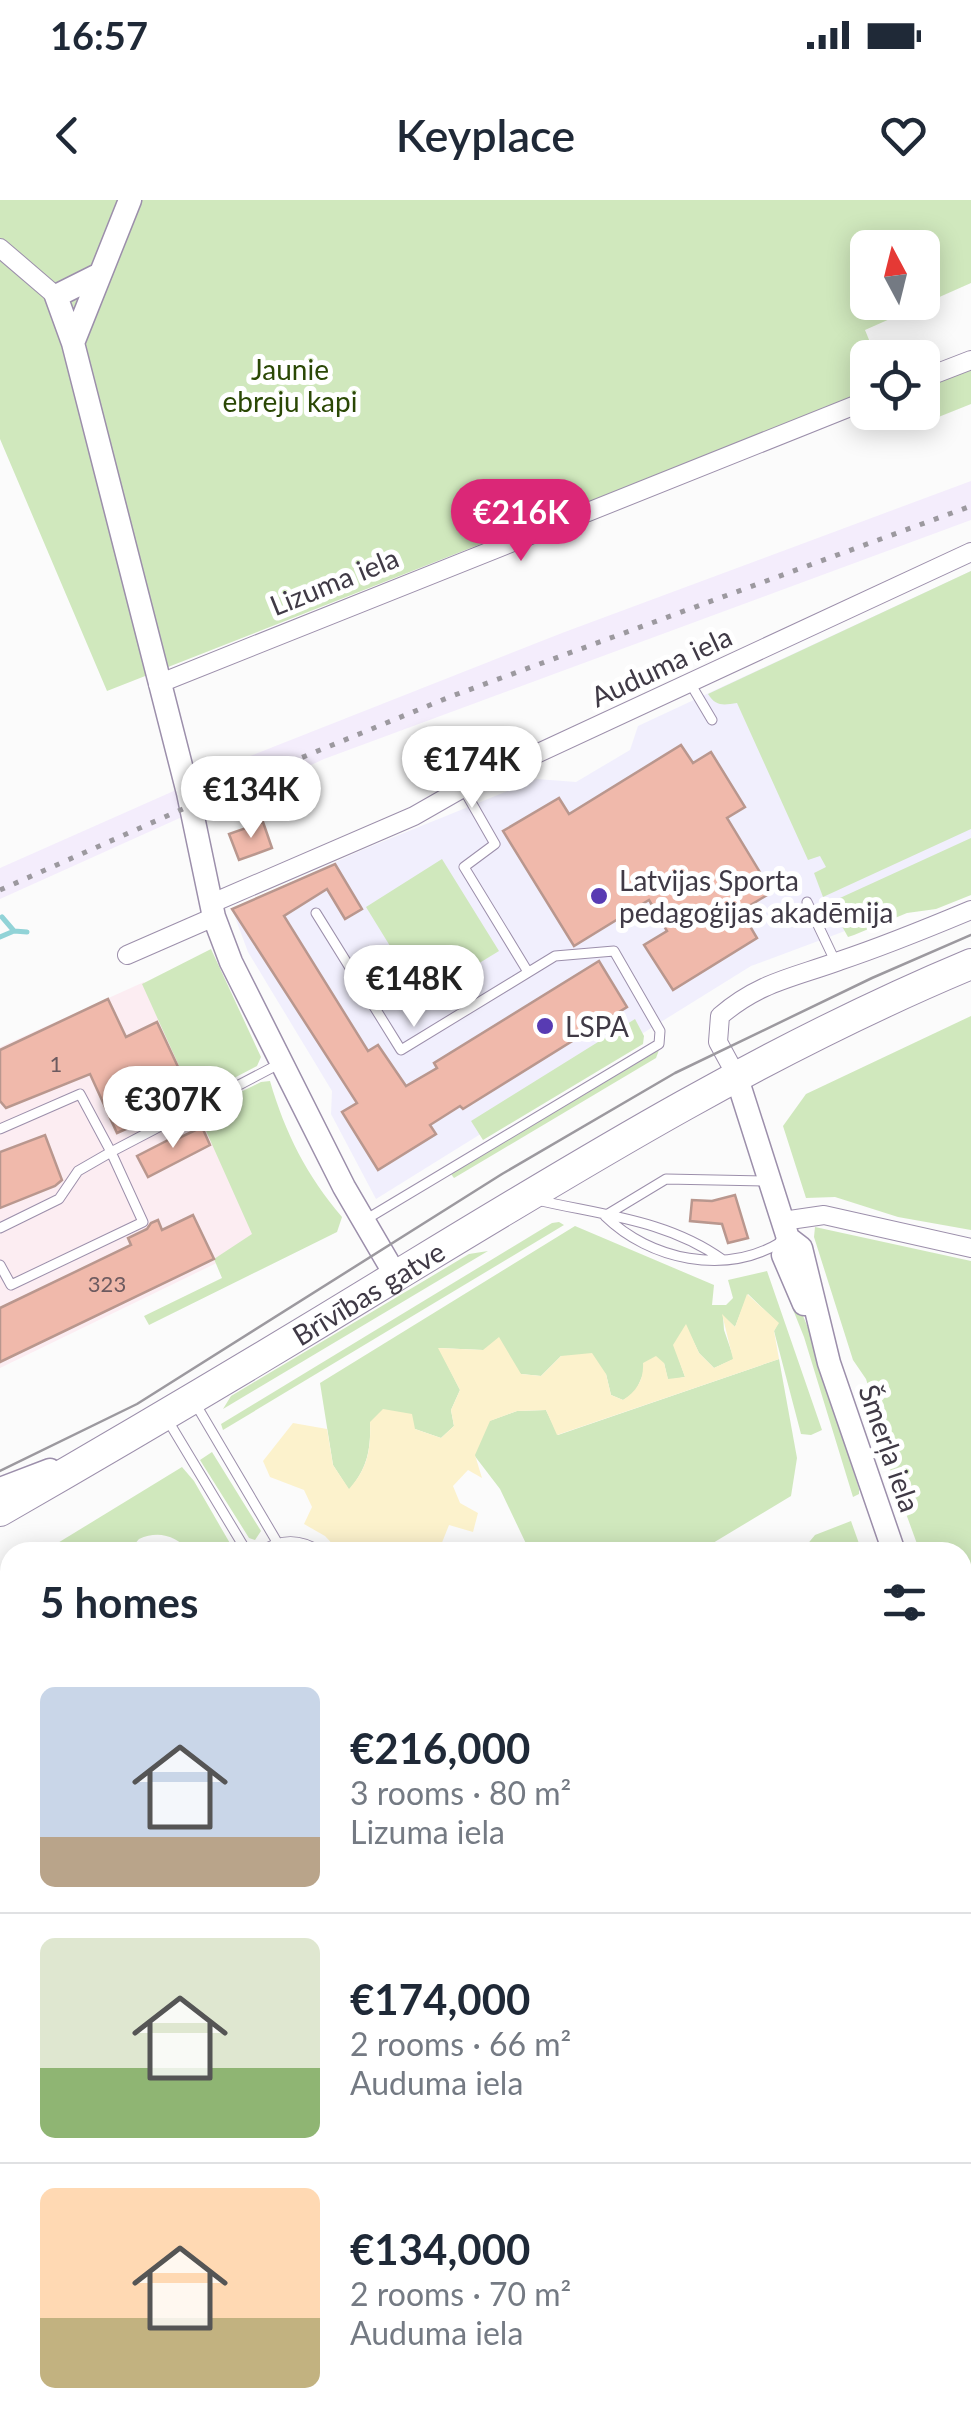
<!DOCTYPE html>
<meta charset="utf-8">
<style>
body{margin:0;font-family:Lato,sans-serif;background:#f2f2f3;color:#1f2937;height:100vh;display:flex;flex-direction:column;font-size:38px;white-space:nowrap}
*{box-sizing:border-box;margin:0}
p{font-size:32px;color:#747a83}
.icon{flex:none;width:55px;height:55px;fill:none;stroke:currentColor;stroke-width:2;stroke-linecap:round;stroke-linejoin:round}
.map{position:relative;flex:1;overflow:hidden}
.side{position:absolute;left:0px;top:1342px;width:972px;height:892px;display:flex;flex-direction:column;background:#fff;border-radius:30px 30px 0 0;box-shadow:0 5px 25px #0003}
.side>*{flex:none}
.needle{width:65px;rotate:353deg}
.buttons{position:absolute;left:850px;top:30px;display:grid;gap:20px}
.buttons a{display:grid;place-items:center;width:90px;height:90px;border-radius:15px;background:#fff;box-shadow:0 5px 25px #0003;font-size:50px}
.price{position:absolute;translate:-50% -85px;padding:0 22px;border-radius:35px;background:#fff;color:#222;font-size:32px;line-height:65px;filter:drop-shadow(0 2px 5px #0008)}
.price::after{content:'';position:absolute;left:50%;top:60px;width:30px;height:22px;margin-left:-15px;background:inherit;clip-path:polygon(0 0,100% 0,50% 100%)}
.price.selected{background:#db2777;color:#fff}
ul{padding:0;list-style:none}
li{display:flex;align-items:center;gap:30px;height:250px;padding:0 40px}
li+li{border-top:2px solid #e0e1e3}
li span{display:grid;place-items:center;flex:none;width:280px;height:200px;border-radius:15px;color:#555}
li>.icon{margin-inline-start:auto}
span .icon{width:120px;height:120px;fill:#fffc;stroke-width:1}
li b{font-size:42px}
h2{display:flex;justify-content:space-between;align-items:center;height:120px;padding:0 40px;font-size:42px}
.status{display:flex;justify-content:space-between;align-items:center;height:70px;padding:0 50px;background:#fff;direction:ltr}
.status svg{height:28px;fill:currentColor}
header{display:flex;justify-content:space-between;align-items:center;height:130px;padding:0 40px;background:#fff;font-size:45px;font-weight:600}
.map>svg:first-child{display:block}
.built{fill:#f4edfc}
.industrial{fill:#fcedf2}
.education{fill:#f1effd}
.green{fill:#d0e8bd;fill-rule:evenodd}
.sand{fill:#fcf2cc}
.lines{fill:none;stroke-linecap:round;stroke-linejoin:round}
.stream{stroke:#91d3d7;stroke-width:5}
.building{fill:#f0b9ab;stroke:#b9978e;stroke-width:2.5}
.service-casing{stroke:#9c8fab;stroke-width:11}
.minor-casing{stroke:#9c8fab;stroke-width:20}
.tertiary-casing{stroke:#9c8fab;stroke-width:25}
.trunk-casing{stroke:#9c8fab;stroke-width:32}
.service{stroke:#fff;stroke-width:9}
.minor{stroke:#fff;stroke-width:18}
.tertiary{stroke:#fff;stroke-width:22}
.trunk{stroke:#fff;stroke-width:30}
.tram{stroke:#9c999f;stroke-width:2.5}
.rail{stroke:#9c999f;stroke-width:5;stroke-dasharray:5 10;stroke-linecap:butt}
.poi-dot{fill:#583bb3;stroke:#fff;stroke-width:4}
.labels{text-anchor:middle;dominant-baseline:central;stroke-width:10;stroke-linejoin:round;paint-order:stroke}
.number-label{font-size:22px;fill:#6c5a5f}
.park-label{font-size:28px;fill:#2b4805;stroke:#fff}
.street-label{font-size:28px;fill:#403a46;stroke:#fff}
.poi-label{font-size:28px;fill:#403a46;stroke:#fff;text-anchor:start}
</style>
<div class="status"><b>16:57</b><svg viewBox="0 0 49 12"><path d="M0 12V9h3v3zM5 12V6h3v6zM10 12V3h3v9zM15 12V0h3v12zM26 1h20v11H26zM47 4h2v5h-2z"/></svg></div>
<header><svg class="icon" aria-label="back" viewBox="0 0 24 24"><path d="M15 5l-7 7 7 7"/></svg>Keyplace<svg class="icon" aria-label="heart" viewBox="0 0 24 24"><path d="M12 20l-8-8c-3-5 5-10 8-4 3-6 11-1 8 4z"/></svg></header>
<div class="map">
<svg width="971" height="2234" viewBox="0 0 971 2234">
<rect width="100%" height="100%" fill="#fbfbfb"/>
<path class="built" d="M971,281V320L324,559L212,611L202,575L562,433Z
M176,590L182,617L0,699V668Z"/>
<path class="industrial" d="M144,782L264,1040L0,1168V847Z"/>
<path class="education" d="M971,371V684L751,766L376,999L331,914L332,891L248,752L232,709L362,650L537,579L576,582L630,550L638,526Z"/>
<path class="green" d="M0,0H971V83L865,130L876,157L868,158L867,192L107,491L0,239ZM868,48H922V102H868Z
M971,169V204L911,228L894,213L922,212L923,188Z
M971,371V629L823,697L814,673L826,667L820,656L808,660L737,503C724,505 716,507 708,494Z
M971,638V695L936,709L907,713L854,735L848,737L829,703Z
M442,659L499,751L422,798L366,707Z
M211,749L261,857L257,866L194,899L142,784Z
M971,816V1030L898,1017L835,997L806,998L783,926L806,894Z
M635,819L644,836L643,844L483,940L471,921Z
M659,850L656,858L454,978L451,974Z
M270,881C285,933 307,976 342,1017L337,1032L149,1125L144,1116L222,1078L214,1059L252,1034L198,913L261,882Z
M559,1022L564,1025L223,1230L221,1224L552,1023Z
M575,1026L714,1085L712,1105H726L733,1098L728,1080L767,1071L822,1230L811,1235L801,1234L774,1131L778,1123L748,1094L735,1127L723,1116L724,1130L734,1159L714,1168L699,1153L686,1126L674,1145L685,1177L668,1180L664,1163L644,1172L635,1193L623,1200L611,1195L606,1174L561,1156L541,1176L521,1174L483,1150L439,1148L460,1190L451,1210L454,1226L441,1238L415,1229L370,1222C371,1250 367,1269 349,1290L333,1265L320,1183Z
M815,1027L971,1061V1470L963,1456L962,1352H920L889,1267L883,1233L866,1179L853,1160L814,1037Z
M488,1051L223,1209L231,1196L469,1054Z
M788,1080L811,1135L859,1289V1294L853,1297L804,1137L782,1082Z
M779,1159L797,1258L791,1296L698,1352H530L500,1289L474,1255L489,1221L517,1211L546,1210L558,1235Z
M212,1252L261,1331L255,1340L249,1338L200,1260Z
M182,1267L194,1281L235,1352H191C176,1336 159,1330 139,1339L128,1352H43Z
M851,1321L862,1352H801L815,1335Z
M971,1762V1932L963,1933V1769Z"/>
<path class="sand" d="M747,1094L779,1123L774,1131L779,1159L557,1235L546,1210L517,1211L490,1221L475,1255L482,1278L468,1270L453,1286L460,1303L478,1313L473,1332L449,1325L441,1345L419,1352H340L325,1336L304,1324L312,1307L304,1290L270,1277L263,1261L293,1223L327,1229L333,1265L349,1289C368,1268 371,1249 370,1222L383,1209L412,1214L415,1229L441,1238L454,1226L451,1210L460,1190L438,1148L483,1150L499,1137L521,1174L541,1176L561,1156L592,1153L606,1174L611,1195L623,1200C637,1191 644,1179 643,1163L656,1156L664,1163L668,1179L685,1177L673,1145L686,1124L699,1153L714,1168L733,1159L722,1114L735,1127Z"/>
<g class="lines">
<path class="stream" d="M2,717L14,731L27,732
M0,737L14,731"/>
</g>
<path class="building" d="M681,545L693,563L711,552L745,607L727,618L772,692L741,711L757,738L673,790L644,745L667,731L649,700L574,746L503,631L559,598L569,614Z
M263,622L272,648L239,660L229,634Z
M335,664L362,709L345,719L327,689L284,716L368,851L378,845L406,886L437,868L434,863L599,761L627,807L463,909L460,906L430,925L436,934L378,970L342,912L357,903L232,709Z
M108,799L126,837L157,822L186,884L155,899L162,913L117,933L90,874L6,908L0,901V850Z
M202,927L210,945L148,977L137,956L178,935L179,938Z
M45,935L62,980L55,986L0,1008V952Z
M735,995L748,1038L728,1043L722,1024L690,1021L692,1000L712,1001Z
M193,1015L214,1059L0,1162V1108L131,1045L128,1038L147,1029L151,1023L158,1020L162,1030Z"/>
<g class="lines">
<defs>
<path id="service" d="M690,483L712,520
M463,588L495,644L464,667L528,772
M807,702L836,763
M316,713L401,850L555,756L614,751L660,831L659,844L365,1020
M0,929L80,894L111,952L279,864
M537,1000C601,1015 668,1020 723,1060
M608,1014L666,979L767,981
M605,1016C650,1060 725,1076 781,1042
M0,1028L59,999L78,971L111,952L143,1022L11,1085L0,1065
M195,1203L277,1342
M167,1219L247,1352
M152,1352H162
M260,1352C281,1338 300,1338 321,1352
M0,1442L10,1436
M962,1947L971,1942
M962,2033L971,2027
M232,2225L237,2234
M121,2234L136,2225
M542,2234L547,2225
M630,2234L638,2225
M968,2234L971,2175"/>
<path id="minor" d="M0,48L56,96
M922,179L971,160
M158,484L868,200
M210,704L414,616L463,588C633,510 802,431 971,352
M127,755L214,717
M736,875L718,842L720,816C760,782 792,778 839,761C884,746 928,728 971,710
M783,1021L824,1015L971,1048"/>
<path id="tertiary" d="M100,74L56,96L73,143L188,593L214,717L231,762L344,987L396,1076
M73,143L130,0
M736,875L788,1038L783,1055L804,1104
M788,1038L801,1048L829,1163L894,1352
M0,1289L50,1270
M962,1533L971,1554"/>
<g id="trunk">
<path id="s1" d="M0,1311C132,1235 262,1158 391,1079C580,964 767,849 971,764"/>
</g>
</defs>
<use href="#service" class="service-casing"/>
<use href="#minor" class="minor-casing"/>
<use href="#tertiary" class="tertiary-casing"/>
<use href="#trunk" class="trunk-casing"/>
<use href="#service" class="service"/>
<use href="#minor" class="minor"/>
<use href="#tertiary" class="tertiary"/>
<use href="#trunk" class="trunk"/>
<path class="tram" d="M0,1271L137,1204L502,974L675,873L872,778L971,735"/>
<path class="rail" d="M0,690L264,573L452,496L971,306"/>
</g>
<g class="poi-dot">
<circle cx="599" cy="696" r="10"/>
<circle cx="545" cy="826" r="10"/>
</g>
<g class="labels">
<g class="number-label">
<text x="56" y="863">1</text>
<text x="107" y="1083">323</text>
</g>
<g class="park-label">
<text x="290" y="169">Jaunie<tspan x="290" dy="32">ebreju kapi</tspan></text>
</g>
<g class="street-label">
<text transform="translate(334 381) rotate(-22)">Lizuma iela</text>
<text transform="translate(661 466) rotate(-25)">Auduma iela</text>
<text stroke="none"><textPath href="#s1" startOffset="428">Brīvības gatve</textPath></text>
<text transform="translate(890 1248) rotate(71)">Šmerļa iela</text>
</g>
<g class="poi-label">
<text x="619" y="680">Latvijas Sporta<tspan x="619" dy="32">pedagoģijas akadēmija</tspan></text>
<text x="565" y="826">LSPA</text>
</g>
</g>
</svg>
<div class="buttons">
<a><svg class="needle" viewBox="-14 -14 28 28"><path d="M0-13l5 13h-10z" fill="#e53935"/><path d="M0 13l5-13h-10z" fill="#747a83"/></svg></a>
<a><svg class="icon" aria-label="locate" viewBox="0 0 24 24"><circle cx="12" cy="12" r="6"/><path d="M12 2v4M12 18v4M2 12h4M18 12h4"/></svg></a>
</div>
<b class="price selected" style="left:521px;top:364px">€216K</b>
<b class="price" style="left:472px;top:611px">€174K</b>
<b class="price" style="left:251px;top:641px">€134K</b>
<b class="price" style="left:414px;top:830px">€148K</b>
<b class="price" style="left:173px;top:951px">€307K</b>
<section class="side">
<h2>5 homes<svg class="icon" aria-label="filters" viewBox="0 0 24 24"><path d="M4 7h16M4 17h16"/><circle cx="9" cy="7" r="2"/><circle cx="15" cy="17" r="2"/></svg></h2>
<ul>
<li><span style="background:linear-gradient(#c9d6e8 75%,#b9a48a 0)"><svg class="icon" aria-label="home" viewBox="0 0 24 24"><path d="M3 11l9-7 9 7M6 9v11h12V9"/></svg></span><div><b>€216,000</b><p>3 rooms · 80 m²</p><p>Lizuma iela</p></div></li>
<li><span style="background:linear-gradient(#dfe7d0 65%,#8fb573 0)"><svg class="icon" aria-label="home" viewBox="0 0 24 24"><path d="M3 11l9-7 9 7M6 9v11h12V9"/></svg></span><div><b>€174,000</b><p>2 rooms · 66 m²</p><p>Auduma iela</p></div></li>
<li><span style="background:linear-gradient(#ffd9b3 65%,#c2b280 0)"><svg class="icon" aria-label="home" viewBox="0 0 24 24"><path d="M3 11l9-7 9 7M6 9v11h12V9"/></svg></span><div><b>€134,000</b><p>2 rooms · 70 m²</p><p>Auduma iela</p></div></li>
</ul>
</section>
</div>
